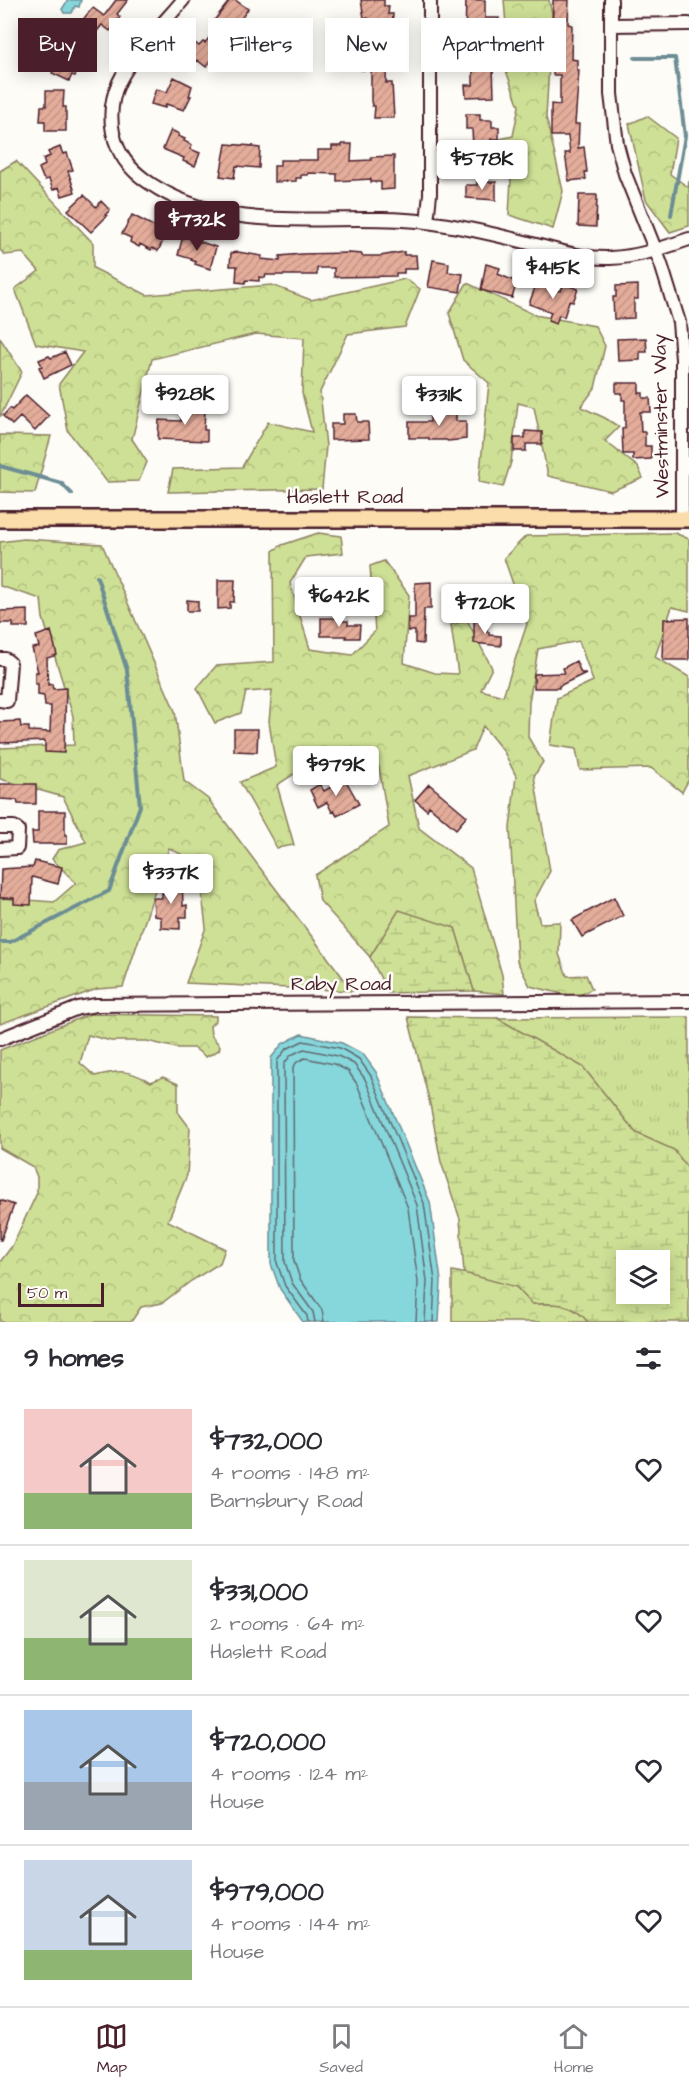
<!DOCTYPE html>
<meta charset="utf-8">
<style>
body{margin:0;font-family:"Architects Daughter",sans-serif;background:#f2f2f3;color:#2b2b33;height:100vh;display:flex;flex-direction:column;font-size:22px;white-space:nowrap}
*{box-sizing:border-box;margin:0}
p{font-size:20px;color:#7c7c81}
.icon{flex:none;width:33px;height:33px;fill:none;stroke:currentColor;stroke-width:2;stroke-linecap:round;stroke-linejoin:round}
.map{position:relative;height:1322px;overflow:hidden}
.panel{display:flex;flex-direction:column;background:#fff;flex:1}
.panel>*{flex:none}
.hud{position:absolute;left:18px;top:18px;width:654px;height:54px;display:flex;gap:12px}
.controls{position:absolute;left:616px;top:1250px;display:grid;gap:12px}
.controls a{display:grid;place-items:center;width:54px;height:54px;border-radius:0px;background:#fff;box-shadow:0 3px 15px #0003;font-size:30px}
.scale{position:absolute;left:18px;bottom:15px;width:86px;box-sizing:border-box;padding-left:6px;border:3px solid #4a1f2b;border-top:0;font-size:16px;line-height:21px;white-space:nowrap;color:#4a1f2b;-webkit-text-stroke:4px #fdfcf7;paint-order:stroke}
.price{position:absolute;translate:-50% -51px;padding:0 14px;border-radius:6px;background:#fff;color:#222;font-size:20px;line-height:39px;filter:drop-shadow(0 2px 3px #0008)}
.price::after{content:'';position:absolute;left:50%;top:36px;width:18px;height:14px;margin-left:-9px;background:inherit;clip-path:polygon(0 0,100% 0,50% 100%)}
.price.on{background:#4a1f2b;color:#fff}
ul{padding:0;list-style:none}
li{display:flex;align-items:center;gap:18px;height:150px;padding:0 24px}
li+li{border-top:2px solid #e1e1e2}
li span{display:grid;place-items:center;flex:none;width:168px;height:120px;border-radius:0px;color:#555}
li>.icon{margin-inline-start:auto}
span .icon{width:72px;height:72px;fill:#fffc;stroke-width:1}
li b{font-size:26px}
h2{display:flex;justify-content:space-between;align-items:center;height:72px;padding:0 24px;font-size:26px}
.tag{padding:0 21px;border-radius:0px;background:#fff;box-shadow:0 3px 15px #0003;font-size:21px;line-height:54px}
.tag.on{background:#4a1f2b;color:#fff}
.menu{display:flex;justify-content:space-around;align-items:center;height:84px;border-top:2px solid #e1e1e2;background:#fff;font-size:16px;color:#7c7c81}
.menu a{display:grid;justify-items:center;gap:3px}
.menu .on{color:#4a1f2b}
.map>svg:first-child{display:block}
.grass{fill:url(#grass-tufts);stroke:#8c8060;stroke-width:1.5}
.forest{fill:url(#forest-crowns);stroke:#8c8060;stroke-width:1.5}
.wetland{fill:url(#wetland-marsh);stroke:#8c8060;stroke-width:1.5;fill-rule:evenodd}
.water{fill:#85d7db;stroke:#6d8d95;stroke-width:1.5}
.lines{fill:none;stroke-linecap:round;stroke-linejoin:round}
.shore{stroke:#626971;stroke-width:1.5}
.stream{stroke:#6d8d95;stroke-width:4}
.building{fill:url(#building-hatch);stroke:#4a1f2b;stroke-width:1.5}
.minor-casing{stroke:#4a1f2b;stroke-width:16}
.major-casing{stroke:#4a1f2b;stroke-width:20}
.minor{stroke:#fdfcf7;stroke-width:12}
.major{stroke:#faddab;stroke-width:15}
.labels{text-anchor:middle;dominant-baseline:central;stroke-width:5;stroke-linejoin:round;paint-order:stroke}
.street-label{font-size:20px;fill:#4a1f2b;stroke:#fdfcf7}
</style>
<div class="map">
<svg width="689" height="1322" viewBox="0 0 689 1322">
<defs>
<pattern id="grass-tufts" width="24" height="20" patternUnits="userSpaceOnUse" patternTransform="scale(1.5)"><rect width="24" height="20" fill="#cee095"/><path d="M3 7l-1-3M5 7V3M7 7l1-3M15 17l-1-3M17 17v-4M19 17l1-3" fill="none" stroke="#b2c081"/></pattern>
<pattern id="forest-crowns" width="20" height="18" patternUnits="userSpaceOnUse" patternTransform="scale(1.5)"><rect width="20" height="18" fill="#cee095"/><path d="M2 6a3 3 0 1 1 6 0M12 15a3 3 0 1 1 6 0" fill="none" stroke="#b2c081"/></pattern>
<pattern id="wetland-marsh" width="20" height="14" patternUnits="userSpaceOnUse" patternTransform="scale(1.5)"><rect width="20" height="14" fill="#cee095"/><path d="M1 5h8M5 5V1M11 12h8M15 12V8" fill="none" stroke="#b2c081"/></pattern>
<pattern id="building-hatch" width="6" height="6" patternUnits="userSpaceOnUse" patternTransform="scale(1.5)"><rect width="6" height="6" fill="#e4ad9b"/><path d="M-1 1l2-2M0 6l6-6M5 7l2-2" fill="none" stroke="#c59486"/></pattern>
</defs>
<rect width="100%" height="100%" fill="#fdfcf7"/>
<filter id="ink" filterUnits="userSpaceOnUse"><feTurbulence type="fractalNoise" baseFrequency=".0167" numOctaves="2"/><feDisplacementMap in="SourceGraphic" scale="12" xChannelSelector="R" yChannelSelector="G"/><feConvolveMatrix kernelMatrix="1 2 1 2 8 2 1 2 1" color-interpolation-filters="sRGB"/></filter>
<g filter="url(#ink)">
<path class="grass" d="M689,1017V1170L674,1150L636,1133L583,1067L497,1018Z"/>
<path class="forest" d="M504,0H549L552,14L546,117L563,191L553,229L509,215L511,179L462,164L464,147L513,136L519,106L505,68L508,49Z
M647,116L676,138L670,174L688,187L689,181V226L670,232L646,200L629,124Z
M16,161L93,243V268L147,295L272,285L311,300L405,279L420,289L405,327L348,334L320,392L326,446L322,489L168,492L173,469L242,467L268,422L312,432L302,393L304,338L256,334L152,359L132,439L147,462L139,481L107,482L68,431L59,384L83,352L36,344L15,289L39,271L23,253L5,255L0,250V171Z
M467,283L535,315L595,326L605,346L595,388L581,407L605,418L619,427L605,441L638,467L643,478L611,491L548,476L534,407L518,403L511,462L503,487L479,482L489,383L463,360L449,313Z
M0,338L22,372L0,417Z
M0,435L51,436L35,493L0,492Z
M318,533L341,536L343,553L306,557L290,583L310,649L352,655L375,631L370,566L384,561L409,595L404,663L435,673L458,674L451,625L467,620L492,668L481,690L503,696L527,624L504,558L526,536L675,533L689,539V611L672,607L655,657L689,677V779L682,792L651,768L580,770L576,749L550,745L557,698L593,681L579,641L538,649L529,702L528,737L543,762L534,776L550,871L534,901L540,923L560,922L559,954L567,976L586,975L592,989L575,997L530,986L517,961L510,828L516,776L504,752L483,726L473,750L408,776L419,828L471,868L502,975L504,994L474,991L455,928L399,911L370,957L320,901L315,875L389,827L379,767L328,752L277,785L294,845L277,848L240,782L276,767L269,722L272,690L246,692L241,713L215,723L197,688L216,666L274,662L273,551L282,545Z
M24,539L102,544L175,711L184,781L208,799L353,991L186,983L206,927L198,863L169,848L123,987L97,989L0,1024V898L54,902L76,883L52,859L58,850L86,842L63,797L0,779V748L74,745L73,716L43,618L41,599L0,586V542Z
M90,1014L216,1016V1020L210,1026L211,1035L220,1046L219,1050L206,1057L194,1048H177L147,1041H111L88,1035L80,1063L95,1076C121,1070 127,1069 151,1082L163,1077L178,1084V1112L190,1128L187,1175L168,1221L225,1249L220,1263L191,1281L162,1303L141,1307L131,1322H0V1262L12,1246L37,1193V1177L33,1167L0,1148V1050Z
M452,1271L484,1277L517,1287L532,1304C556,1303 572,1302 588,1322H452Z"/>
<path class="wetland" d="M399,910L455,928L474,991L388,993L370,957Z
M408,1017L497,1018L583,1067L636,1133L674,1150L689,1170V1322H588C572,1302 556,1303 532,1304L516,1287L464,1273L460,1219L441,1162L430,1104ZM627,1260H660V1293H627Z"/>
<path class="water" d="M68,0H81L79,7L75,6L72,13H64L62,9Z
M425,387L446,388V398L425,397Z
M172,392L177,396L176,409L174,413L169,410L170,395Z
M301,1034L342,1043L363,1054L376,1072L430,1202L441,1281L439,1322H303L280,1289L271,1264V1058L282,1044Z"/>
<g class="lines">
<path class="shore" d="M308,1322L307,1316L285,1286L277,1263V1061L286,1049L303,1041L340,1048L359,1059L371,1076L424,1203L435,1281L433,1322
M315,1322L313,1312L292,1283L285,1262L284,1064L291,1055L304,1049L338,1056L354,1064L365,1079L417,1205L427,1281L425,1322
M324,1322L322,1310L300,1279L294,1261L293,1067L297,1062L305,1058L334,1064L348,1071L357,1084L408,1208L418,1282L416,1322"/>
<path class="stream" d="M635,58H675L685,136L671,215
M0,466L61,483L72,494
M0,942H10L109,891L140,806L127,670L97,577"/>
</g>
<path class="building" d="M116,0H128L117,14L120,17L110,31L102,25L84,47L90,50L75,76L72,75L69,81L52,73L56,65L52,64L63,43L76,49L85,31L78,26L89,12L93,8L104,16Z
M230,0H235L248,9L233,30L229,27L218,42L223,46L206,67L197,60L194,64L183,57L194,42L199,46L203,42L205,43L218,26L213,22Z
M361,0H384V6H389L388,14H393L392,27H386L385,47H387L386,83H392L394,118H374L375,106H372L371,101V70H361V41H368V18H364Z
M466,0H485V18H499V51H478V37H465Z
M553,0H569L568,24L572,25L571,59L577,60V70H579L575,124H579L578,148L584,147L587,172H585L586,179L569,181L565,153H570L568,136H551V104L560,105V75H553L554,64H559V47L552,46Z
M493,68L494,96L466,97L465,85H473V69Z
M174,77L192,86L189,96H191L184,110L166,104L165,108L151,104L156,89L167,92Z
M46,91H64L63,107H66V131H45V121H40L41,106H46Z
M466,114H480V120H492V127H499V139H491V147L473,146L472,129H466Z
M171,130L179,134L178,136L185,139L184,141L192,145L190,149L200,153L195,166L183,161L184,158L163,149Z
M226,144L253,146L252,147L260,148L259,168L236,166L234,178L220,176Z
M342,144H352L351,161L371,160V157L394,156V189L381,190V182H371V179L337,181V174L308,173V175H301V178H296V181L274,182V166H280V160H318V150H332V146H342Z
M60,147L63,154L67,153L73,170L68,171L75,192L62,196L59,187L53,190L49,179L45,180L43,178L39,168L45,165L43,159L50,156L48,152Z
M477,182H496V200L466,198V185H477Z
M84,195L96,207L101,201L110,210L105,215L107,216L91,232L68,210Z
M579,195H597L596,227L578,226Z
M132,215L167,233L158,251L152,248L151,250L140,244L139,247L130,242L131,238L122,234Z
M183,236L216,247L210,269L195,264L196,262L191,260L192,259L178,255Z
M238,252L262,256L261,259L280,261V256L302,254L349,253L362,254V256H380L404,252V255H416L417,269H404V273H396V276L334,277V268H317V275H266L265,278L259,277V281L246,280L245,283L236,282L237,266H230L231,253Z
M433,260L449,263L448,272L463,274L460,292L428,287Z
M486,264L500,268L498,274L517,282L512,298L481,290Z
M564,284L578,289L573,302L569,301L564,317L559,315L556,324L548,321L551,312L529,304L536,285L561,291Z
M638,285V299H634V318L614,319L613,297H616V286Z
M646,338L647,352H640V360L618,361L617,339Z
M65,352L71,365L44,378L39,367L42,366L39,360L49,356L51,358Z
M616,383H639V393H643V398H650L651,412H640L641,432H645V446H651V459L633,460V454H623L622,429L625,428V400H622V393H616Z
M26,395L49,416L35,431L20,417L12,425L3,416L10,408L12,410Z
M192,403L205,409L204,430H207V441L158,439L159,420L181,421L182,407Z
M430,411H456V421H466V439L448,441L446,440H429V438H409V422H430Z
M343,414H356L357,422H368L369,439L331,440V424H343Z
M525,431L542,432V444H526V451H514V438H525Z
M218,580H235L234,602H230V608L218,609Z
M431,582V609H424L423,644L415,643V631H408V618H415V583Z
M187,600L198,601V611H187Z
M28,610V627H13V623H0V611Z
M321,618H340V621H348V625H360L359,638H346V636H321Z
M689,618V660H663L664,619Z
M474,620L487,621V632H489V635L501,636V646L474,643Z
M51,631L57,655L47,658L48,685L52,684L53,689L66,688L64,753L45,752V741L0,743V722L20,721L21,727H29V731L50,732L51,706H45L44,696L38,695V684H35V672H38L32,648L39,647L36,636Z
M576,661L581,673H586L559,686V688H534V674L565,673L563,668Z
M234,729H258L257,752L234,751Z
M345,779L359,804L337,816L334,811L332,812L327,802L318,807L310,790L320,784L324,791Z
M0,784H36V804H18L17,800L0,799Z
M429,784L467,816L456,829L429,806L427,810L415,800Z
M38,811H65V835H67V844H33L32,832H38Z
M35,861L62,867L58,884L32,877L31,905L14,904V898H0L1,869L33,867Z
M168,876L182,877L183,906L187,905V917H180V929L161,928V917L154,916L153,898H162V893H168Z
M614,897L623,916L582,937L572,920Z
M0,1200L14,1205L1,1240H0Z"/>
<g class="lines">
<defs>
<path id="minor" d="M183,0C163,24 132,55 119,82C109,103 109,128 118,148C126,167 142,179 159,189C240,237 338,211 427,222C460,226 493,234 525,242C552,249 581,259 610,258C638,257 663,248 689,239
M611,0V94L617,144L625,174L661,264L679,322L682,359V519
M611,25L689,24
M427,222L430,194V0
M0,659H5L10,663L7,701L0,700
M0,827H14L18,830L17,848L0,849
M0,1039L78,1008L96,1005L689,1001"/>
<path id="major" d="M0,519H689"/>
</defs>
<use href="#minor" class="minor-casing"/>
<use href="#major" class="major-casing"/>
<use href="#minor" class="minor"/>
<use href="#major" class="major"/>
</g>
</g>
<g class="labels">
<g class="street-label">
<text transform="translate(661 416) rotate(-91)">Westminster Way</text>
<text x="345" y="497">Haslett Road</text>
<text x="341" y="984">Raby Road</text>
</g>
</g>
</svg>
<div class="controls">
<a><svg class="icon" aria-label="layers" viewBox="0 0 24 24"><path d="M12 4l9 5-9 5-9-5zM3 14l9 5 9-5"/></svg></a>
</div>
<div class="scale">50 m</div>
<b class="price" style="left:482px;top:191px">$578K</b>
<b class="price on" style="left:197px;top:252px">$732K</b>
<b class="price" style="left:553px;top:300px">$415K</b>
<b class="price" style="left:185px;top:426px">$928K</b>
<b class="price" style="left:439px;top:427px">$331K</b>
<b class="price" style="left:339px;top:628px">$642K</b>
<b class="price" style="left:485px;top:635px">$720K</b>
<b class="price" style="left:336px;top:797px">$979K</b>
<b class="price" style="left:171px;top:905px">$337K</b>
<div class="hud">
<a class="tag on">Buy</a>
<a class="tag">Rent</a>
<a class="tag">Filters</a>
<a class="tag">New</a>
<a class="tag">Apartment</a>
</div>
</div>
<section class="panel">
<h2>9 homes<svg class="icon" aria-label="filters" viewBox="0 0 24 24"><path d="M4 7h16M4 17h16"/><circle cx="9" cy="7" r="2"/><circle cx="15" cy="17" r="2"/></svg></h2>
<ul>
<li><span style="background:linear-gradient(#f6c9c9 70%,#8fb573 0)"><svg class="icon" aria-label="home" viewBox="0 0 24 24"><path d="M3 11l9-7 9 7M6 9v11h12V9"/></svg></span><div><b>$732,000</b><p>4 rooms · 148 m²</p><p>Barnsbury Road</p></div><svg class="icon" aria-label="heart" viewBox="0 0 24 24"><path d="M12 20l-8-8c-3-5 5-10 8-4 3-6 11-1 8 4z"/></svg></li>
<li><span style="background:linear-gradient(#dfe7d0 65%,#8fb573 0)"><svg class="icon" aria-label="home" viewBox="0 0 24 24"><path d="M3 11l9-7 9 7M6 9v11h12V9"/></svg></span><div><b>$331,000</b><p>2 rooms · 64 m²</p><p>Haslett Road</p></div><svg class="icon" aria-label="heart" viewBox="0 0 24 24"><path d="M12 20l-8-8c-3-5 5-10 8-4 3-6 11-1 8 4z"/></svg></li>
<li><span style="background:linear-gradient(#a9c7e8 60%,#9aa5b1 0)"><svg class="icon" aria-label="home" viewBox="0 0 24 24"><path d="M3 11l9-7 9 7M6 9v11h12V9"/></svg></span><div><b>$720,000</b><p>4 rooms · 124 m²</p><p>House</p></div><svg class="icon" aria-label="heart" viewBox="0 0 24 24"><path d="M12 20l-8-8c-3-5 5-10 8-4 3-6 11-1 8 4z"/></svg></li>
<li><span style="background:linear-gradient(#c9d6e8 75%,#8fb573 0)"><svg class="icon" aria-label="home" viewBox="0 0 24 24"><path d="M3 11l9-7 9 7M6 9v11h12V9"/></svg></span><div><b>$979,000</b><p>4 rooms · 144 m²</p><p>House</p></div><svg class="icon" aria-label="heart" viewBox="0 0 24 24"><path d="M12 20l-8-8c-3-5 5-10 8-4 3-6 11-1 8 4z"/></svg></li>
</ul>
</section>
<nav class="menu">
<a class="on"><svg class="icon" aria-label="map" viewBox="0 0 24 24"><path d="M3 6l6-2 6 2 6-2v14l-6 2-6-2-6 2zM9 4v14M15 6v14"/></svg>Map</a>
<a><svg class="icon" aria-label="saved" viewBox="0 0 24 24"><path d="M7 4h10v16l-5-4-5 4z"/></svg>Saved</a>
<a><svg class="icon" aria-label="home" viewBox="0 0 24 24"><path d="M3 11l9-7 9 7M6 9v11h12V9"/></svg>Home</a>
</nav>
